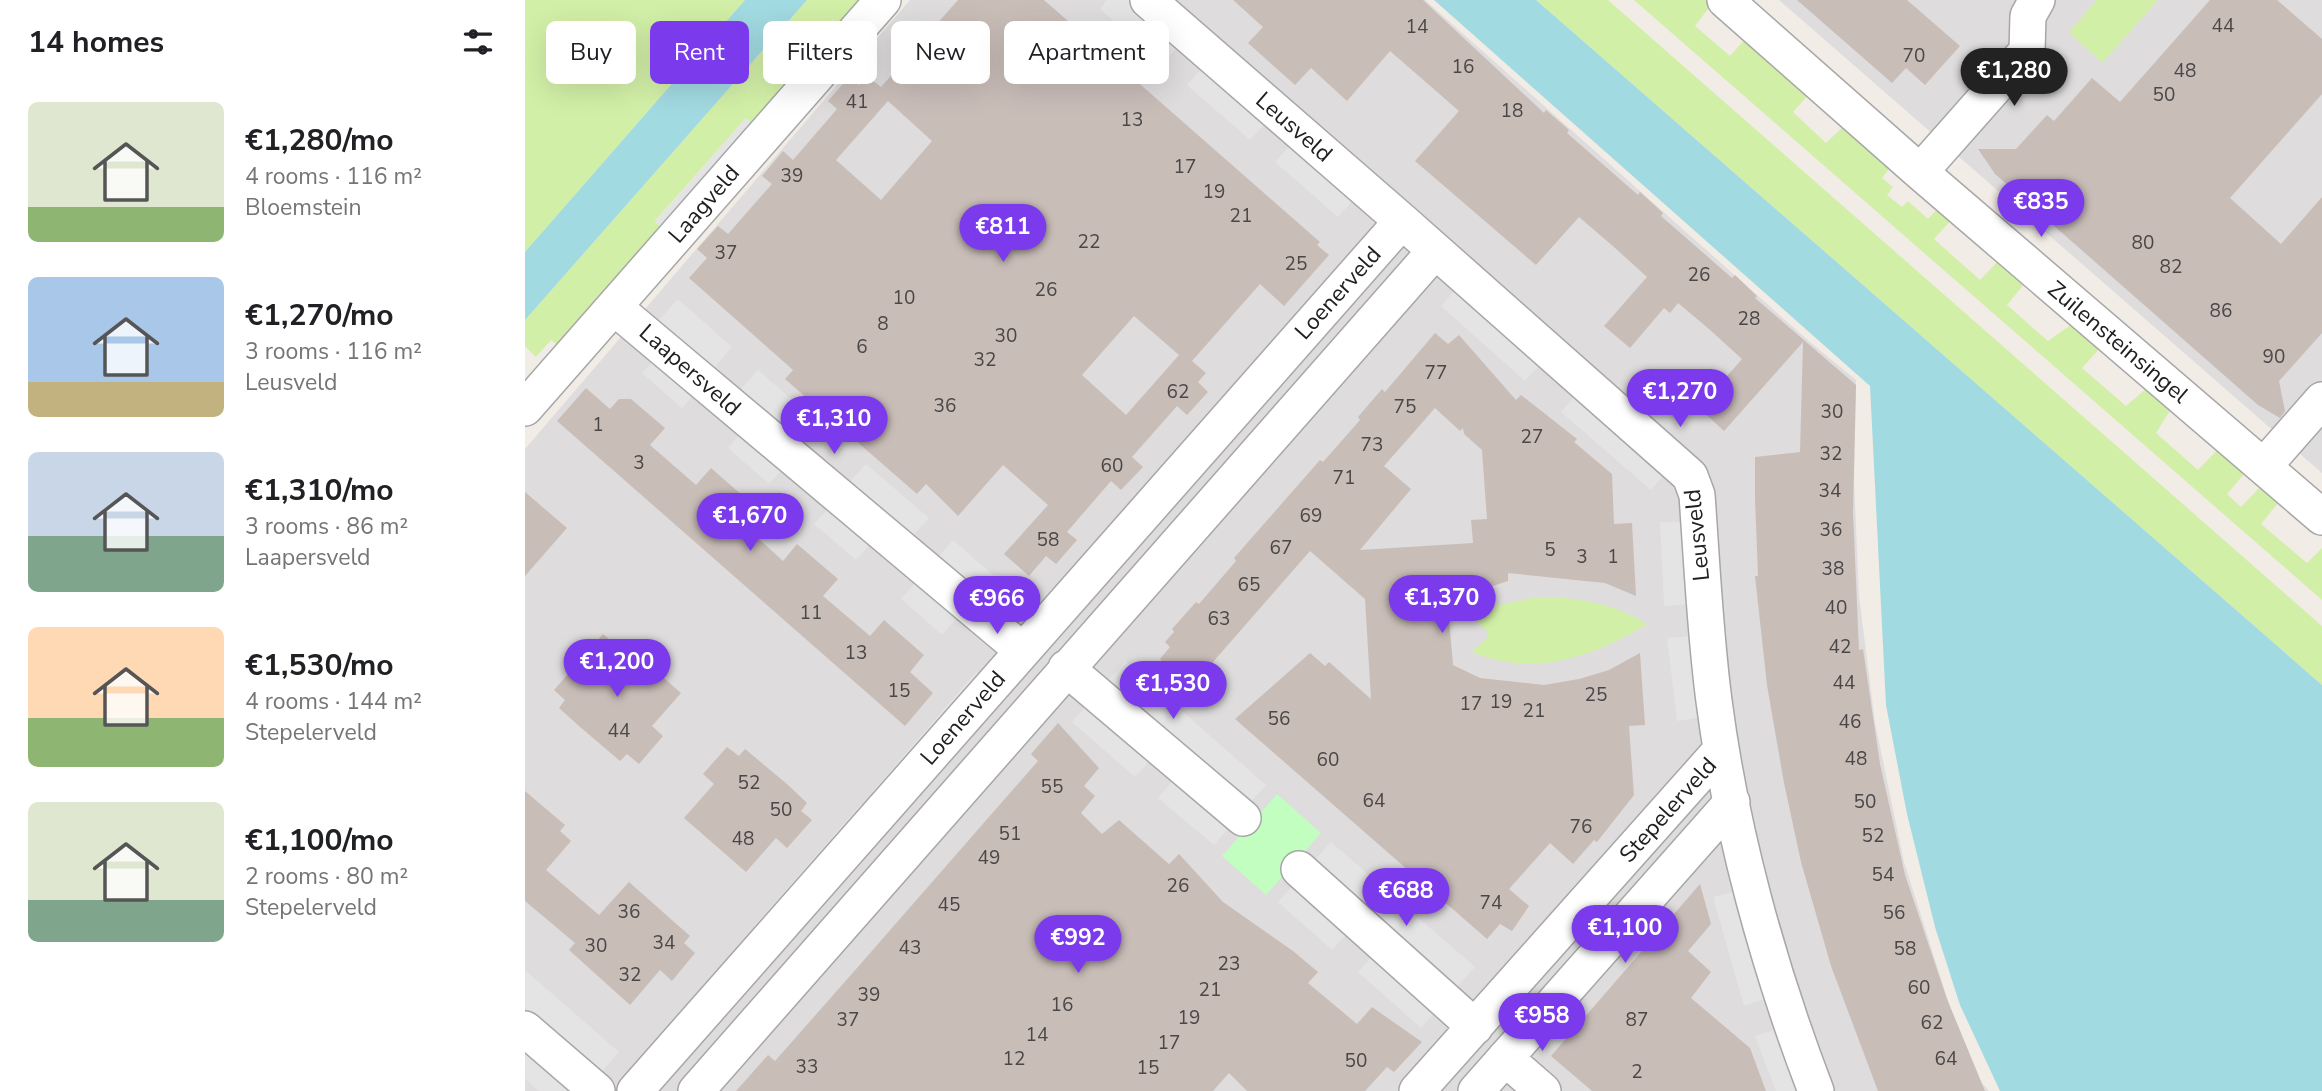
<!DOCTYPE html>
<meta charset="utf-8">
<style>
body{margin:0;font-family:"Nunito Sans",sans-serif;background:#f2f2f2;color:#202124;height:100vh;display:flex;flex-direction:column;font-size:26px;white-space:nowrap}
*{box-sizing:border-box;margin:0}
p{font-size:23px;color:#757577}
.icon{flex:none;width:38px;height:38px;fill:none;stroke:currentColor;stroke-width:2;stroke-linecap:round;stroke-linejoin:round}
.map{position:relative;flex:1;overflow:hidden}
.sheet{display:flex;flex-direction:column;background:#fff;width:525px}
.sheet>*{flex:none}
.hud{position:absolute;left:21px;top:21px;width:665px;height:63px;display:flex;gap:14px}
.price{position:absolute;translate:-50% -60px;padding:0 16px;border-radius:24px;background:#7c3aed;color:#fff;font-size:23px;line-height:46px;filter:drop-shadow(0 2px 4px #0008)}
.price::after{content:'';position:absolute;left:50%;top:42px;width:21px;height:16px;margin-left:-10px;background:inherit;clip-path:polygon(0 0,100% 0,50% 100%)}
.price.on{background:#222;color:#fff}
ul{padding:0;list-style:none}
li{display:flex;align-items:center;gap:21px;height:175px;padding:0 28px}
li span{display:grid;place-items:center;flex:none;width:196px;height:140px;border-radius:10px;color:#555}
li>.icon{margin-inline-start:auto}
span .icon{width:84px;height:84px;fill:#fffc;stroke-width:1}
li b{font-size:30px}
h2{display:flex;justify-content:space-between;align-items:center;height:84px;padding:0 28px;font-size:30px}
.chip{padding:0 24px;border-radius:10px;background:#fff;box-shadow:0 7px 28px #0002;font-size:24px;line-height:63px}
.chip.on{background:#7c3aed;color:#fff}
main{display:flex;flex:1;min-height:0}
.map>svg:first-child{display:block}
.residential{fill:#dedcdd}
.grass{fill:#d2efa7}
.park{fill:#c1febf}
.parking{fill:#e4e4e4}
.water{fill:#a2dae2}
.building{fill:#c9bdb8;fill-rule:evenodd}
.lines{fill:none;stroke-linecap:round;stroke-linejoin:round}
.minor-casing{stroke:#a7a7a7;stroke-width:38}
.minor{stroke:#fff;stroke-width:35}
.labels{text-anchor:middle;dominant-baseline:central;stroke-width:5;stroke-linejoin:round;paint-order:stroke}
.number-label{font-size:19px;fill:#4a4746}
.street-label{font-size:23px;fill:#202020;stroke:#fff}
</style>
<main>
<section class="sheet">
<h2>14 homes<svg class="icon" aria-label="filters" viewBox="0 0 24 24"><path d="M4 7h16M4 17h16"/><circle cx="9" cy="7" r="2"/><circle cx="15" cy="17" r="2"/></svg></h2>
<ul>
<li><span style="background:linear-gradient(#dfe7d0 75%,#8fb573 0)"><svg class="icon" aria-label="home" viewBox="0 0 24 24"><path d="M3 11l9-7 9 7M6 9v11h12V9"/></svg></span><div><b>€1,280/mo</b><p>4 rooms · 116 m²</p><p>Bloemstein</p></div></li>
<li><span style="background:linear-gradient(#a9c7e8 75%,#c2b280 0)"><svg class="icon" aria-label="home" viewBox="0 0 24 24"><path d="M3 11l9-7 9 7M6 9v11h12V9"/></svg></span><div><b>€1,270/mo</b><p>3 rooms · 116 m²</p><p>Leusveld</p></div></li>
<li><span style="background:linear-gradient(#c9d6e8 60%,#7fa58c 0)"><svg class="icon" aria-label="home" viewBox="0 0 24 24"><path d="M3 11l9-7 9 7M6 9v11h12V9"/></svg></span><div><b>€1,310/mo</b><p>3 rooms · 86 m²</p><p>Laapersveld</p></div></li>
<li><span style="background:linear-gradient(#ffd9b3 65%,#8fb573 0)"><svg class="icon" aria-label="home" viewBox="0 0 24 24"><path d="M3 11l9-7 9 7M6 9v11h12V9"/></svg></span><div><b>€1,530/mo</b><p>4 rooms · 144 m²</p><p>Stepelerveld</p></div></li>
<li><span style="background:linear-gradient(#dfe7d0 70%,#7fa58c 0)"><svg class="icon" aria-label="home" viewBox="0 0 24 24"><path d="M3 11l9-7 9 7M6 9v11h12V9"/></svg></span><div><b>€1,100/mo</b><p>2 rooms · 80 m²</p><p>Stepelerveld</p></div></li>
</ul>
</section>
<div class="map">
<svg width="1797" height="1091" viewBox="0 0 1797 1091">
<rect width="100%" height="100%" fill="#f1ece5"/>
<path class="residential" d="M385,0H900L1286,343L1331,380L1329,479L1334,596L1350,723L1379,862L1445,1070L1464,1091H0V449Z
M1254,0H1797V473L1479,196Z"/>
<path class="grass" d="M0,0H220L0,252Z
M282,0H337L316,27L307,20L262,70L270,79L228,125L221,118L130,221L138,229L36,348L26,340L11,357L0,346V320Z
M1011,0H1083L1797,626V685Z
M1109,0H1182L1187,4L1170,26L1205,56L1222,37L1285,93L1268,112L1301,143L1320,125L1367,165L1357,178L1368,187L1362,195L1377,207L1383,201L1403,219L1414,207L1428,218L1409,239L1455,280L1474,260L1500,283L1482,305L1523,341L1547,324L1575,348L1557,368L1601,406L1622,388L1646,409L1631,433L1673,470L1692,450L1719,474L1702,494L1716,507L1735,487L1753,503L1736,524L1782,563L1797,548V600Z
M1572,0H1633L1577,63L1544,32Z
M1012,597C1051,597 1088,603 1122,624C1068,657 1009,678 947,652L962,638L963,632L946,617L970,606Z"/>
<path class="park" d="M752,794L796,833L741,895L697,856Z"/>
<path class="parking" d="M582,0H605L655,44L638,64L575,9Z
M307,19L316,27L270,79L262,71Z
M680,65L743,120L725,140L662,85Z
M221,118L227,124L138,229L130,222Z
M768,142L831,197L813,217L750,162Z
M933,287L1018,361L1000,381L916,306Z
M153,299L207,347L189,368L134,320Z
M136,353L175,388L157,408L117,373Z
M233,370L296,425L278,445L215,390Z
M1053,392L1143,470L1126,490L1036,412Z
M220,428L261,465L244,484L203,448Z
M341,464L404,518L385,539L322,485Z
M307,505L348,541L331,560L289,524Z
M1135,522H1163L1166,604L1139,606Z
M428,540L483,588L465,609L410,561Z
M393,580L434,616L417,635L376,599Z
M1168,636L1178,717L1152,721L1142,638Z
M600,661L741,785L723,805L581,683Z
M451,672L459,679L355,798L347,792Z
M564,702L628,757L610,777L547,722Z
M651,777L706,825L689,845L633,798Z
M336,804L343,811L237,932L230,925Z
M806,842L950,967L931,988L788,862Z
M771,882L825,930L807,950L753,902Z
M1213,891L1245,997L1219,1006L1188,897Z
M851,952L914,1008L896,1028L833,972Z
M0,970L94,1052L75,1074L0,1008Z
M1256,1028L1279,1091H1251L1230,1036Z
M0,1043L55,1091H14L0,1079Z"/>
<path class="water" d="M220,0H282L0,320V252Z
M909,0H1011L1797,685V1091H1475L1435,1005L1410,927L1382,814L1361,705L1345,386Z"/>
<path class="building" d="M433,0H519L795,242L792,245L804,255L759,306L735,284L667,361L681,373L673,382L683,392L662,415L652,406L607,457L618,467L596,490L586,481L542,532L552,540L531,564L521,556L504,576L479,554L523,505L478,465L433,516L401,484L392,494L260,379L268,370L164,278L182,258L172,249L193,226L203,234L247,184L237,176L258,151L268,160L312,109L303,101L324,77L334,85L342,76L356,87ZM363,101L407,141L356,200L311,160ZM609,316L654,355L601,415L557,375Z
M708,0H898L1019,113L1021,110L1044,130L1042,133L1113,195L1115,192L1138,213L1136,216L1207,278L1210,275L1232,296L1230,298L1331,385L1328,512L1334,650L1338,649L1355,764L1380,875L1422,999L1460,1091H1353L1306,966L1276,862L1259,783L1242,685L1230,576H1233L1230,498V457L1275,452L1278,342L1199,431L1174,408L1217,359L1184,329L1153,303L1145,313L1139,308L1105,348L1079,326L1122,277L1089,247L1054,217L1011,265L890,161L934,111L865,51L822,101L786,68L770,85L723,43L738,27Z
M1272,0H1382L1435,46L1400,85L1381,68L1367,83Z
M1685,0H1752L1797,39V94L1705,198L1756,244L1797,197V333L1754,381L1760,411L1755,418L1733,405L1470,174L1453,149H1491L1522,115L1529,121L1567,78L1595,102Z
M910,333L923,344L934,335L991,400L996,395L1052,439L1049,442L1087,474L1089,524L1107,523L1111,596L1080,583L983,573V581L952,591L923,607L928,665L955,678L1019,685L1054,679L1084,670L1115,653L1120,725L1104,726L1109,795L1072,842L1069,840L1048,864L1025,843L984,889L1004,906L987,931L975,924L962,939L710,719L785,653L800,666L804,662L846,699L840,599L785,551L660,694L634,677L642,666L635,659L645,647L640,642L649,632L647,629L671,602L674,604L711,561L709,558L795,460L798,462L835,420L833,417L857,389L860,392ZM910,408L935,431L938,428L939,434L957,450L962,519L946,520L948,543L835,550L886,489L859,466Z
M61,388L85,409L94,399H106L140,428L125,445L171,485L186,468L226,503L212,520L235,540L258,561L272,544L313,579L298,596L345,636L359,620L399,655L385,672L408,693L380,726L32,421Z
M0,492L42,528L0,576Z
M78,634L90,644L94,639L156,693L127,726L138,736L114,764L102,754L95,761L54,726L34,708L40,700L29,690Z
M533,723L574,768L559,786L570,796L556,813L577,834L594,820L644,864L654,854L698,902L768,951L793,972L783,983L832,1024L847,1007L897,1042L869,1072L862,1067L840,1091H722L704,1073L688,1091H211L243,1055L250,1061L332,968L513,761L506,754Z
M202,747L214,756L220,749L262,784L282,803L276,811L287,820L262,848L251,838L221,872L159,818L189,784L178,774Z
M0,791L40,825L35,831L46,841L21,870L74,915L104,882L165,936L159,943L170,953L147,981L135,970L105,1005L44,950L50,943L0,901Z
M1175,884L1186,924L1163,951L1186,972L1166,998L1225,1048L1241,1091H1067L1026,1056Z"/>
<g class="lines">
<defs>
<path id="minor" d="M623,0L877,221L1165,476L1172,495C1177,564 1180,633 1189,701C1206,832 1244,969 1291,1091
M1200,0L1395,172L1797,517
M1395,172L1502,51L1503,16L1512,0
M89,307L497,650
M0,408L358,0
M1739,466L1797,400
M541,668L718,818
M774,869L950,1027
M0,1029L72,1091
M980,1058L1018,1091
M110,1091L877,221
M171,1091L910,251
M892,1091L1196,750
M951,1091L1207,802"/>
</defs>
<use href="#minor" class="minor-casing"/>
<use href="#minor" class="minor"/>
</g>
<g class="labels">
<g class="number-label">
<text x="1698" y="26">44</text>
<text x="892" y="27">14</text>
<text x="1389" y="56">70</text>
<text x="938" y="67">16</text>
<text x="1660" y="71">48</text>
<text x="1639" y="95">50</text>
<text x="332" y="102">41</text>
<text x="987" y="111">18</text>
<text x="607" y="120">13</text>
<text x="660" y="167">17</text>
<text x="267" y="176">39</text>
<text x="689" y="192">19</text>
<text x="716" y="216">21</text>
<text x="564" y="242">22</text>
<text x="1618" y="243">80</text>
<text x="201" y="253">37</text>
<text x="771" y="264">25</text>
<text x="1646" y="267">82</text>
<text x="1174" y="275">26</text>
<text x="521" y="290">26</text>
<text x="379" y="298">10</text>
<text x="1696" y="311">86</text>
<text x="1224" y="319">28</text>
<text x="358" y="324">8</text>
<text x="481" y="336">30</text>
<text x="337" y="347">6</text>
<text x="1749" y="357">90</text>
<text x="460" y="360">32</text>
<text x="911" y="373">77</text>
<text x="653" y="392">62</text>
<text x="420" y="406">36</text>
<text x="880" y="407">75</text>
<text x="1307" y="412">30</text>
<text x="73" y="425">1</text>
<text x="1007" y="437">27</text>
<text x="847" y="445">73</text>
<text x="1306" y="454">32</text>
<text x="114" y="463">3</text>
<text x="587" y="466">60</text>
<text x="819" y="478">71</text>
<text x="1305" y="491">34</text>
<text x="786" y="516">69</text>
<text x="1306" y="530">36</text>
<text x="523" y="540">58</text>
<text x="756" y="548">67</text>
<text x="1025" y="550">5</text>
<text x="1057" y="557">3</text>
<text x="1088" y="557">1</text>
<text x="1308" y="569">38</text>
<text x="724" y="585">65</text>
<text x="1311" y="608">40</text>
<text x="286" y="613">11</text>
<text x="694" y="619">63</text>
<text x="1315" y="647">42</text>
<text x="331" y="653">13</text>
<text x="1319" y="683">44</text>
<text x="374" y="691">15</text>
<text x="1071" y="695">25</text>
<text x="976" y="702">19</text>
<text x="946" y="704">17</text>
<text x="1009" y="711">21</text>
<text x="754" y="719">56</text>
<text x="1325" y="722">46</text>
<text x="94" y="731">44</text>
<text x="1331" y="759">48</text>
<text x="803" y="760">60</text>
<text x="224" y="783">52</text>
<text x="527" y="787">55</text>
<text x="849" y="801">64</text>
<text x="1340" y="802">50</text>
<text x="256" y="810">50</text>
<text x="1056" y="827">76</text>
<text x="485" y="834">51</text>
<text x="1348" y="836">52</text>
<text x="218" y="839">48</text>
<text x="464" y="858">49</text>
<text x="1358" y="875">54</text>
<text x="653" y="886">26</text>
<text x="966" y="903">74</text>
<text x="424" y="905">45</text>
<text x="104" y="912">36</text>
<text x="1369" y="913">56</text>
<text x="139" y="943">34</text>
<text x="71" y="946">30</text>
<text x="385" y="948">43</text>
<text x="1380" y="949">58</text>
<text x="704" y="964">23</text>
<text x="105" y="975">32</text>
<text x="1394" y="988">60</text>
<text x="685" y="990">21</text>
<text x="344" y="995">39</text>
<text x="537" y="1005">16</text>
<text x="664" y="1018">19</text>
<text x="323" y="1020">37</text>
<text x="1112" y="1020">87</text>
<text x="1407" y="1023">62</text>
<text x="512" y="1035">14</text>
<text x="644" y="1043">17</text>
<text x="489" y="1059">12</text>
<text x="1421" y="1059">64</text>
<text x="831" y="1061">50</text>
<text x="282" y="1067">33</text>
<text x="623" y="1068">15</text>
<text x="1112" y="1072">2</text>
</g>
<g class="street-label">
<text transform="translate(769 127) rotate(41)">Leusveld</text>
<text transform="translate(179 204) rotate(-49)">Laagveld</text>
<text transform="translate(813 293) rotate(-48)">Loenerveld</text>
<text transform="translate(1593 342) rotate(40)">Zuilensteinsingel</text>
<text transform="translate(165 370) rotate(41)">Laapersveld</text>
<text transform="translate(1172 535) rotate(-96)">Leusveld</text>
<text transform="translate(438 718) rotate(-49)">Loenerveld</text>
<text transform="translate(1143 810) rotate(-48)">Stepelerveld</text>
</g>
</g>
</svg>
<b class="price on" style="left:1489px;top:108px">€1,280</b>
<b class="price" style="left:1516px;top:239px">€835</b>
<b class="price" style="left:478px;top:264px">€811</b>
<b class="price" style="left:1155px;top:429px">€1,270</b>
<b class="price" style="left:309px;top:456px">€1,310</b>
<b class="price" style="left:225px;top:553px">€1,670</b>
<b class="price" style="left:917px;top:635px">€1,370</b>
<b class="price" style="left:472px;top:636px">€966</b>
<b class="price" style="left:92px;top:699px">€1,200</b>
<b class="price" style="left:648px;top:721px">€1,530</b>
<b class="price" style="left:881px;top:928px">€688</b>
<b class="price" style="left:1100px;top:965px">€1,100</b>
<b class="price" style="left:553px;top:975px">€992</b>
<b class="price" style="left:1017px;top:1053px">€958</b>
<div class="hud">
<a class="chip">Buy</a>
<a class="chip on">Rent</a>
<a class="chip">Filters</a>
<a class="chip">New</a>
<a class="chip">Apartment</a>
</div>
</div>
</main>
